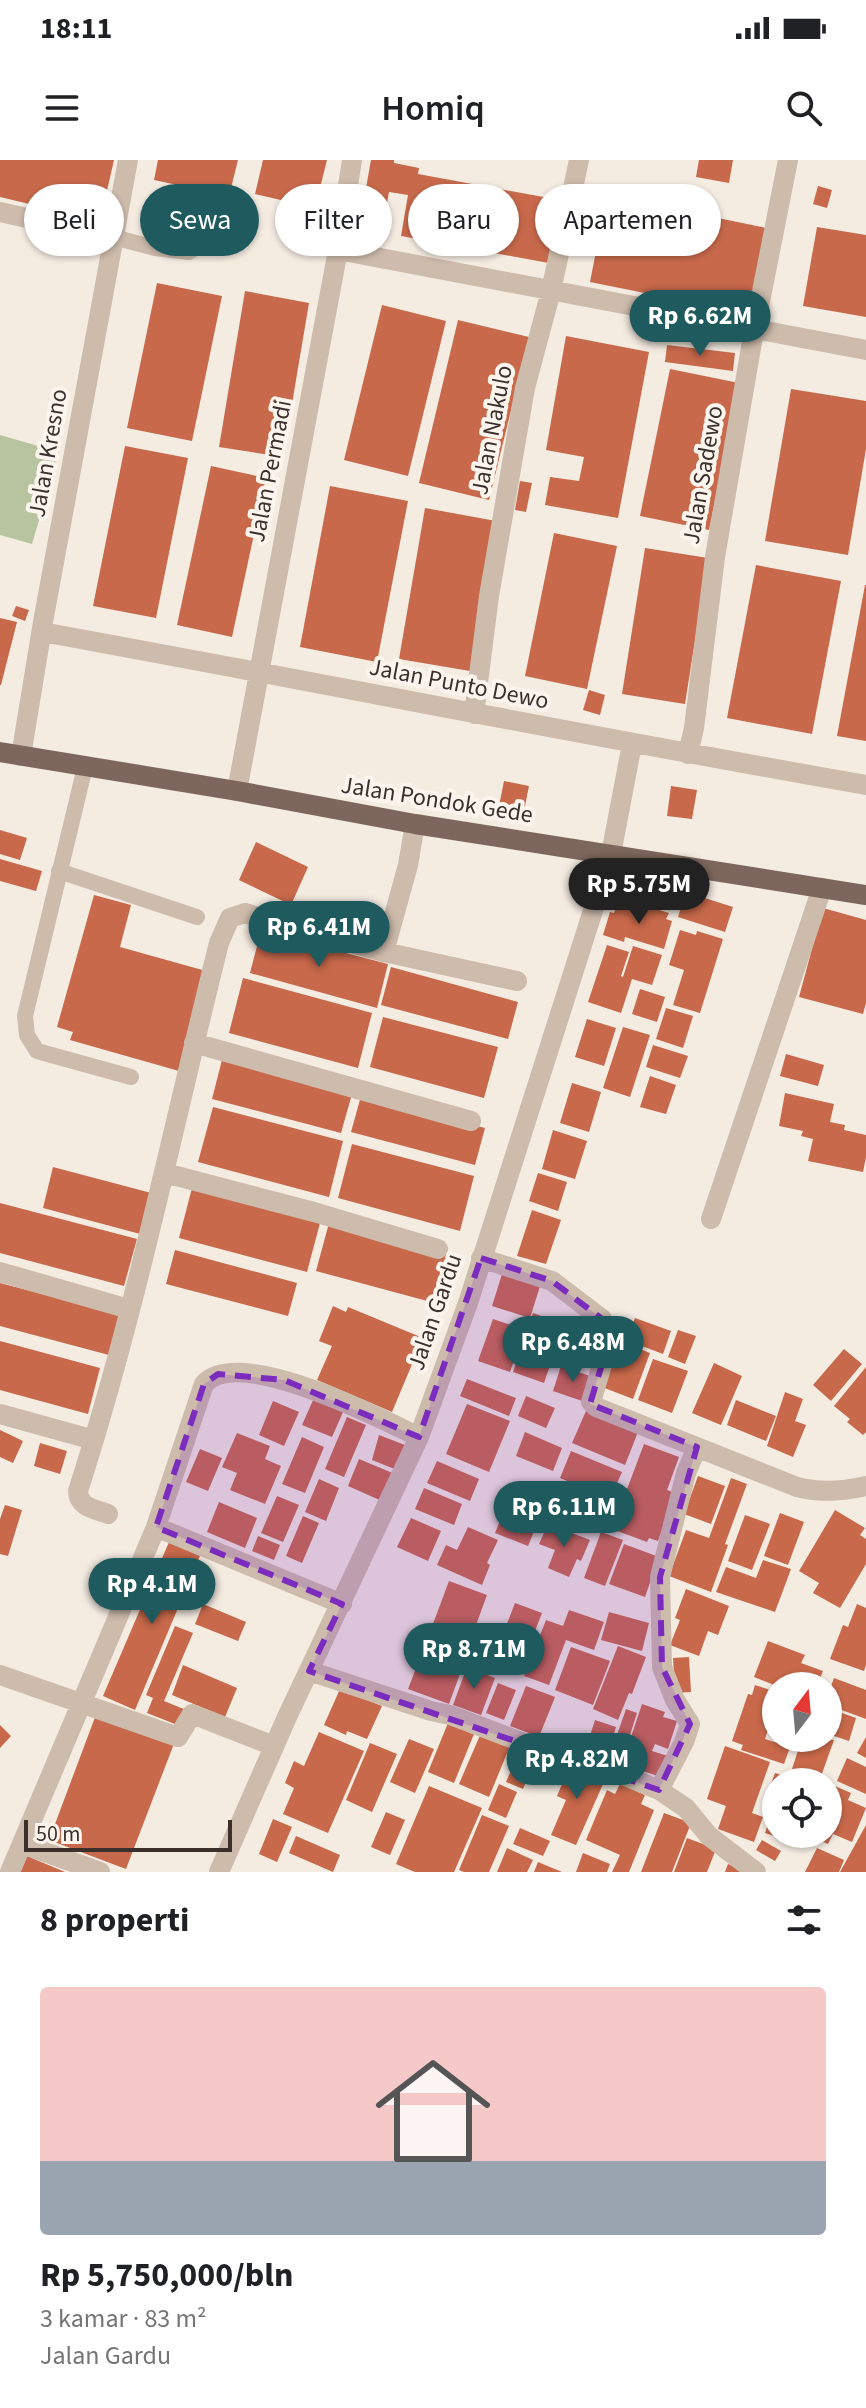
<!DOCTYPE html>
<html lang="id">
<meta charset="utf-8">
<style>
body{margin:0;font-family:"Source Sans 3",sans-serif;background:#f2f2f2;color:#202124;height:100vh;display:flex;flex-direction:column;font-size:30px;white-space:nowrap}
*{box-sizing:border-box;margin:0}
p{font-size:26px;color:#757577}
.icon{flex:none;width:44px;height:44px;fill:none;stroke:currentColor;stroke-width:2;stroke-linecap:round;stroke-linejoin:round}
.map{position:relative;height:1712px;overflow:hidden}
.drawer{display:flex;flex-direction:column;background:#fff;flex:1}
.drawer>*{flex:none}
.banner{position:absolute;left:24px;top:24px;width:818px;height:72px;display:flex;gap:16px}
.needle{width:52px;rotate:16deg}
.tools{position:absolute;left:762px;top:1512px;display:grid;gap:16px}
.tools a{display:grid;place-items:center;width:80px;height:80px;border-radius:50%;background:#fff;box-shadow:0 2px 6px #0004;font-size:40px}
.scale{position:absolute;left:24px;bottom:20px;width:208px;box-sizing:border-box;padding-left:8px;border:4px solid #3b302b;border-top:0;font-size:22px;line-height:28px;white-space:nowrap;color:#3b302b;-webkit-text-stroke:6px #fbf5ee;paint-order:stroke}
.price{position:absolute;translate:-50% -68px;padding:0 18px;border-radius:28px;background:#1f5a5e;color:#fff;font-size:26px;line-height:52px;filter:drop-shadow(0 2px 4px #0008)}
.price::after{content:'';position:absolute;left:50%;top:48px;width:24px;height:18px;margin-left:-12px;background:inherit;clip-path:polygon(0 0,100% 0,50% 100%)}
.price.current{background:#222;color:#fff}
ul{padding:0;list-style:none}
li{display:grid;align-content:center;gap:16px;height:424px;padding:0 40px}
li span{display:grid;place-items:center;height:248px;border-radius:8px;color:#555}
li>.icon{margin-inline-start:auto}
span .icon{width:144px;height:144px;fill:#fffc;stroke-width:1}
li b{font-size:34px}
h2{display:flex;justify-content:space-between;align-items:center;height:96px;padding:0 40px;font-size:34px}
.chip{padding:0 28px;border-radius:36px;background:#fff;box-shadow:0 2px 6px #0004;font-size:28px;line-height:72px}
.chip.current{background:#1f5a5e;color:#fff}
.status{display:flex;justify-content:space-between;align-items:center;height:56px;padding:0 40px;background:#fff;direction:ltr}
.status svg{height:22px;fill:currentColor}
header{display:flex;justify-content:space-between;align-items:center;height:104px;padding:0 40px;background:#fff;font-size:36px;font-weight:600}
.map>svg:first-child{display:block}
.green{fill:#b8c4a0}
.building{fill:#c8694b}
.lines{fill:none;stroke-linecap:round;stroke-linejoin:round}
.lane{stroke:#cdbbac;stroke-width:16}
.street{stroke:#cdbbac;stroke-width:20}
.primary{stroke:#7d675c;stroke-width:20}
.marked{fill:#7b2cbf;fill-opacity:0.2;stroke:#7b2cbf;stroke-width:6;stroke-dasharray:16 10;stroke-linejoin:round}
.labels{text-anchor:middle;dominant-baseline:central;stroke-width:8;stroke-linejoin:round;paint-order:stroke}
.street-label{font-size:24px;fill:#3b302b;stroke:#fbf5ee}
</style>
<div class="status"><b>18:11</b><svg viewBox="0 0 49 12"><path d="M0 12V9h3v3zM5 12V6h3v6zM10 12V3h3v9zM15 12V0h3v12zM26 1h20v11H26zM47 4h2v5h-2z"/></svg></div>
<header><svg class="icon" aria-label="menu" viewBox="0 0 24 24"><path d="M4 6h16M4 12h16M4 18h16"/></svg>Homiq<svg class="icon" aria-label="search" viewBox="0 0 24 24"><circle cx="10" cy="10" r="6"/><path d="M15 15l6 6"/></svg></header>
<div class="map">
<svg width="866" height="1712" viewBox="0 0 866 1712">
<rect width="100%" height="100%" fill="#f4ebe1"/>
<path class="green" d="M0,275L59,292L32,384L0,375Z"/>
<path class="building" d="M0,0H114L100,61L0,37Z
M158,0H238L229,36L154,20Z
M263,0H327L315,48L255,34Z
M371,0H394V3L419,8L418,14L565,41L554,104L401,76L408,35L389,32L384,60L361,56Z
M699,0H733L729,23L696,17Z
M818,26L832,30L827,48L813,44Z
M607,35L766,68L749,154L590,122Z
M817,67L866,75V157L803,146Z
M157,123L222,136L192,281L127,268Z
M245,131L309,143L283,297L219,287Z
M382,145L446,161L408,316L344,300Z
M458,160L529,177L489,340L419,323Z
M566,176L649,192L618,358L545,345L550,317L579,321L584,297L546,290Z
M667,185L735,193L733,211L665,202Z
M670,209L739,223L709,370L640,356Z
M791,229L866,241V289L848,395L765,381Z
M125,286L188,298L156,458L93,446Z
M211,306L266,318L232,477L177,465Z
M520,321L532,323L526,352L515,350Z
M330,326L408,341L377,502L300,487Z
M425,348L496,361L470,511L399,499Z
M554,373L617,386L587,529L525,516Z
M645,388L708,398L685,544L622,534Z
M756,405L841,421L812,574L727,558Z
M865,425H866V581L837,576Z
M16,446L29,450L25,461L12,456Z
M0,458L17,462L1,525H0Z
M589,530L605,535L600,555L583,550Z
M504,621L529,626L524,651L499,646Z
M671,626L697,630L692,659L667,656Z
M0,670L27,678L20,700L0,694Z
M256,682L308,707L291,745L239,720Z
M0,699L42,711L36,731L0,721Z
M686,732L733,747L725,772L678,757Z
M94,735L131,745L120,787L206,811L179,911L70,880L73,872L57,867Z
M617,744L643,752L646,746L669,753L666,759L672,761L664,789L625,777L624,782L603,775L610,752L614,753Z
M823,748L866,760V843L863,854L799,837Z
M680,770L696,775L697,771L723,779L700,853L673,845L684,810L669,805Z
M261,771L388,804L377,848L250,813Z
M607,785L629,792L621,816L623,817L633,786L662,795L652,825L632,819L621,853L588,842Z
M391,807L518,842L508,879L381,845Z
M243,818L372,853L358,908L229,873Z
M640,829L665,837L657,862L632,854Z
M666,848L693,856L683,888L656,879Z
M383,857L498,887L484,938L370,907Z
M587,859L616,868L604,906L575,897Z
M623,867L650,875L630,937L603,928Z
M653,885L688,896L680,918L646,907Z
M786,894L824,905L818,926L780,916Z
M222,900L352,934L341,973L212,939Z
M650,916L676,925L666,954L640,947Z
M572,923L601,932L589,972L560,963Z
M785,933L834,944L830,962L845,965L844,970L866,975V997L863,1012L808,1001L813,979L801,976L803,971L779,966Z
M361,936L485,968L475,1005L351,972Z
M213,947L343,981L329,1037L198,1002Z
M553,970L587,981L575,1019L542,1009Z
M352,984L474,1016L460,1071L338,1038Z
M53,1007L155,1034L144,1075L43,1048Z
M538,1013L567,1022L558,1051L529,1041Z
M192,1028L320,1063L307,1112L179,1078Z
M0,1043L137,1079L124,1126L0,1093Z
M532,1050L561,1060L546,1104L517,1096Z
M329,1063L455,1096L442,1145L316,1111Z
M175,1090L297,1123L288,1156L166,1124Z
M503,1111L541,1123L530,1158L492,1146Z
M0,1123L119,1154L109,1195L0,1166Z
M333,1146L346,1152L348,1147L423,1178L392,1252L317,1220L332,1186L319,1181Z
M533,1153L564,1164L544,1223L513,1212Z
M635,1158L671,1171L663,1194L626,1180Z
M493,1159L525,1170L510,1212L478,1201Z
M576,1166L602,1175L590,1207L565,1198Z
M678,1170L696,1176L685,1204L668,1197Z
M0,1181L100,1208L88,1254L0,1230Z
M619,1181L650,1193L633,1239L602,1227Z
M844,1189L862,1204L831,1241L813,1225Z
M653,1199L688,1211L672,1253L638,1240Z
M714,1203L742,1216L721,1265L692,1253Z
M561,1206L593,1217L585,1242L553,1231Z
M866,1207V1272L863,1275L847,1262L850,1259L834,1246Z
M467,1219L516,1238L509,1256L460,1236Z
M785,1232L803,1239L795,1261L806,1265L793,1297L767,1286Z
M526,1236L555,1248L546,1268L518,1256Z
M314,1238L344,1250L332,1277L302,1265Z
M736,1240L776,1256L766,1281L727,1265Z
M273,1241L299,1252L284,1286L259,1275Z
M467,1244L510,1261L489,1312L446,1294Z
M586,1251L638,1272L625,1305L572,1283Z
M347,1257L366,1265L344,1317L325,1309Z
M0,1270L23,1281L13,1303L0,1297Z
M525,1272L562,1288L553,1311L516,1296Z
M237,1273L270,1286L265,1299L281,1306L265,1344L230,1330L237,1313L222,1307Z
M379,1275L405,1285L397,1310L372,1300Z
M302,1277L324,1287L305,1333L282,1324Z
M40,1283L67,1291L60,1314L34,1306Z
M644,1284L679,1297L667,1330L676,1333L658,1381L649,1378L647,1382L612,1369Z
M200,1289L222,1298L208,1331L186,1322Z
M571,1291L622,1312L610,1339L560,1318Z
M359,1299L395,1314L384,1342L348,1326Z
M437,1301L479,1319L470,1341L427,1323Z
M698,1316L725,1326L711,1364L684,1354Z
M731,1318L747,1324L725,1384L728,1385L711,1432L669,1416L686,1370L709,1378Z
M319,1319L339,1328L326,1361L305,1352Z
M424,1328L462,1344L454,1365L415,1349Z
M512,1331L545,1345L528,1386L495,1373Z
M277,1336L299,1345L283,1382L261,1373Z
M219,1342L257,1358L245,1388L207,1372Z
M5,1345L22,1350L8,1396L0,1394V1359Z
M835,1350L865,1368L860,1375L866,1379V1404L840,1448L813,1433L819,1423L799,1411Z
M780,1353L804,1362L788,1405L764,1396Z
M745,1355L770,1364L752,1410L728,1401Z
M303,1356L319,1363L302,1403L286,1396Z
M411,1358L441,1371L428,1401L397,1387Z
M548,1364L590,1380L581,1401L577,1399L569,1417L548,1408L555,1390L539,1384Z
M468,1367L498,1380L487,1403L490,1405L482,1425L437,1405L446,1385L457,1390Z
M601,1372L623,1380L605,1426L584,1418Z
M258,1376L280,1385L274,1400L252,1391Z
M169,1382L200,1396L135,1550L103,1536Z
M624,1384L659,1397L645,1437L609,1424Z
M763,1400L791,1409L775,1452L716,1432L726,1407L756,1418Z
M449,1421L487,1435L465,1495L427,1480Z
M686,1429L729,1446L718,1475L708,1471L699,1496L670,1485L680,1460L675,1458Z
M515,1443L542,1453L525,1497L498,1487Z
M203,1444L246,1462L238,1481L195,1464Z
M857,1444L866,1448V1505L864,1511L830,1499L843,1465L848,1467Z
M569,1450L604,1462L594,1490L566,1480L549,1525L524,1516L546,1460L563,1466Z
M609,1452L649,1463L642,1491L601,1480Z
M175,1466L193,1473L164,1541L186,1550L180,1566L147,1553L153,1538L146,1535Z
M768,1481L805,1495L801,1503L823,1511L817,1526H777L754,1517Z
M425,1485L465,1500L449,1544L408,1529Z
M618,1486L646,1497L632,1534L629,1533L618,1560L593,1549Z
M571,1487L610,1501L593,1545L555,1530Z
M689,1497L691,1532L675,1533L673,1498Z
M183,1505L237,1528L225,1557L172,1535Z
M467,1507L495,1518L481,1555L453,1545Z
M834,1518L866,1530V1559L828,1545V1534Z
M498,1523L516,1530L504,1560L486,1553Z
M755,1525L776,1532V1558L772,1557L765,1579L790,1587L784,1604L741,1590L743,1585L732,1581L748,1534L752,1535Z
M526,1526L555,1537L539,1577L510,1566Z
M340,1529L382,1546L367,1579L347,1571L346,1575L324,1565Z
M642,1544L665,1552L663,1557L677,1561L668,1589L655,1584L652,1591L668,1596L661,1617L612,1601L619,1580L629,1583Z
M828,1548L856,1558L849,1581L828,1574Z
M626,1549L637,1553L629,1578L617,1575Z
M97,1552L175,1581L126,1709L49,1680Z
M595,1560L616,1567L607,1595L586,1588Z
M448,1563L474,1574L454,1623L428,1612Z
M0,1565L11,1576L0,1588Z
M319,1572L364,1591L328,1673L283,1654L294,1628L285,1623L294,1601L304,1606Z
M481,1573L510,1586L489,1637L459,1624Z
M866,1577V1598L857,1593Z
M802,1578L834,1580L820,1619L792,1609Z
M409,1579L434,1589L415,1633L390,1622Z
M370,1583L397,1594L372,1652L346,1640Z
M725,1586L770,1602L752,1653L763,1657L754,1682L718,1669L726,1646L707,1639Z
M519,1592L536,1600L523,1629L506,1622Z
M847,1598L866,1607V1634L837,1621Z
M572,1601L607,1615L576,1685L551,1675L566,1640L557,1636Z
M775,1613L800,1621V1622H776V1638L767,1635Z
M828,1623L851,1633L848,1640L866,1648L852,1682L833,1674L828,1684L805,1674H828Z
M499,1624L517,1632L506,1658L488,1650Z
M620,1624L645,1635L641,1644L654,1650L629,1712H612L620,1695L586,1680L607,1630L615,1634Z
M429,1626L482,1648L454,1712H415L396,1704Z
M776,1642V1674H793L790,1681L765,1673Z
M386,1652L405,1660L390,1695L371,1687Z
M664,1653L691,1663L672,1712H641Z
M482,1655L509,1666L489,1712H464L459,1710Z
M273,1659L292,1667L277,1702L259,1694Z
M866,1665V1712H840Z
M520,1668L550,1681L543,1696L513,1684Z
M296,1676L340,1695L333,1712L289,1693Z
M687,1678L716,1689L707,1712H674Z
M762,1680L781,1691L775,1701L756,1690Z
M507,1688L533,1700L527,1712H497Z
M817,1688L844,1700L839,1712H805Z
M583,1693L610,1704L607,1712H576Z
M27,1696L65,1712H20Z
M538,1702L562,1712H534Z
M728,1704L747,1712H725Z"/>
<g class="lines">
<path class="lane" d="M113,77L155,88L189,92L200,85
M85,607L25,856L27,875L37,891L131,917
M59,711L197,757"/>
<path class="street" d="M0,52L113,77
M338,90L866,190
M42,472C317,522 591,577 866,625
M474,554L489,436L525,228L551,131L579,0
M688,594L694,568L715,397L752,182L788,0
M21,596L43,462L128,0
M237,631L338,90L352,0
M384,792L408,705L415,664
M194,883L471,961
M165,1013L314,1052L438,1089
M711,1059L822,728
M481,1098L552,1121L602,1159L609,1173V1181L591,1242L596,1247L797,1327C819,1333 844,1331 866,1326
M0,1112L129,1149
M0,1254L94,1280
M108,1354C95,1349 78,1347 78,1331C136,1151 173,966 219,783L230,758L245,753L384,792L517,821
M156,1367L342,1444
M309,1511L431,1551L450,1555L540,1589L589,1601L659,1630L686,1648L709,1676L756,1712
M0,1515L178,1577L192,1554L274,1586
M659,1630L684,1582L690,1564L675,1540L662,1507L660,1417L686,1313L697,1287
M23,1684L100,1712
M10,1712L156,1367L204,1224C239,1185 380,1258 419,1277
M219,1712L287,1557L419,1277L468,1143L611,694L632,584"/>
<path class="primary" d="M0,592L237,631L415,664L866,735"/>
</g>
<path class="marked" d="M481,1098L552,1121L602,1159L609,1181L590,1244L697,1287L660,1417L662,1507L690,1564L659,1630L309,1511L342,1444L156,1367L204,1224L218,1214L284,1220L419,1277Z"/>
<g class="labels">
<g class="street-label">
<text transform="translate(492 270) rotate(-79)">Jalan Nakulo</text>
<text transform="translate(48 293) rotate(-80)">Jalan Kresno</text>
<text transform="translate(270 311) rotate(-79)">Jalan Permadi</text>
<text transform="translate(703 315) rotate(-80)">Jalan Sadewo</text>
<text transform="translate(459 524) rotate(11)">Jalan Punto Dewo</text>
<text transform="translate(437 640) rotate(9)">Jalan Pondok Gede</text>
<text transform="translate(435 1152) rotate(-71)">Jalan Gardu</text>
</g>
</g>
</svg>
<div class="tools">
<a><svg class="needle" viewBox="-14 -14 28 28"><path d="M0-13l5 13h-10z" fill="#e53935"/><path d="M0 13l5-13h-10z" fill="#757577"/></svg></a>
<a><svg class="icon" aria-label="locate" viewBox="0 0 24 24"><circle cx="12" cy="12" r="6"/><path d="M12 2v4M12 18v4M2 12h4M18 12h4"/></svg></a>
</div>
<div class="scale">50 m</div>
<b class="price" style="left:700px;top:198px">Rp 6.62M</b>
<b class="price current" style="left:639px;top:766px">Rp 5.75M</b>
<b class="price" style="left:319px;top:809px">Rp 6.41M</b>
<b class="price" style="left:573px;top:1224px">Rp 6.48M</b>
<b class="price" style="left:564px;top:1389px">Rp 6.11M</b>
<b class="price" style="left:152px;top:1466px">Rp 4.1M</b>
<b class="price" style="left:474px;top:1531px">Rp 8.71M</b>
<b class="price" style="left:577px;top:1641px">Rp 4.82M</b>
<div class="banner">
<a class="chip">Beli</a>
<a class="chip current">Sewa</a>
<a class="chip">Filter</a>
<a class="chip">Baru</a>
<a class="chip">Apartemen</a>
</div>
</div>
<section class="drawer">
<h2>8 properti<svg class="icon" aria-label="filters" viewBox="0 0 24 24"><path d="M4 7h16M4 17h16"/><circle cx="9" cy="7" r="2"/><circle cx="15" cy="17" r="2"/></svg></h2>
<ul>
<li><span style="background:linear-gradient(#f6c9c9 70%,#9aa5b1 0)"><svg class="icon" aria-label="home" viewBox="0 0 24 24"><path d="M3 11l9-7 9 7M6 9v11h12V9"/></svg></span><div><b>Rp 5,750,000/bln</b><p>3 kamar · 83 m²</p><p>Jalan Gardu</p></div></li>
</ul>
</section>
